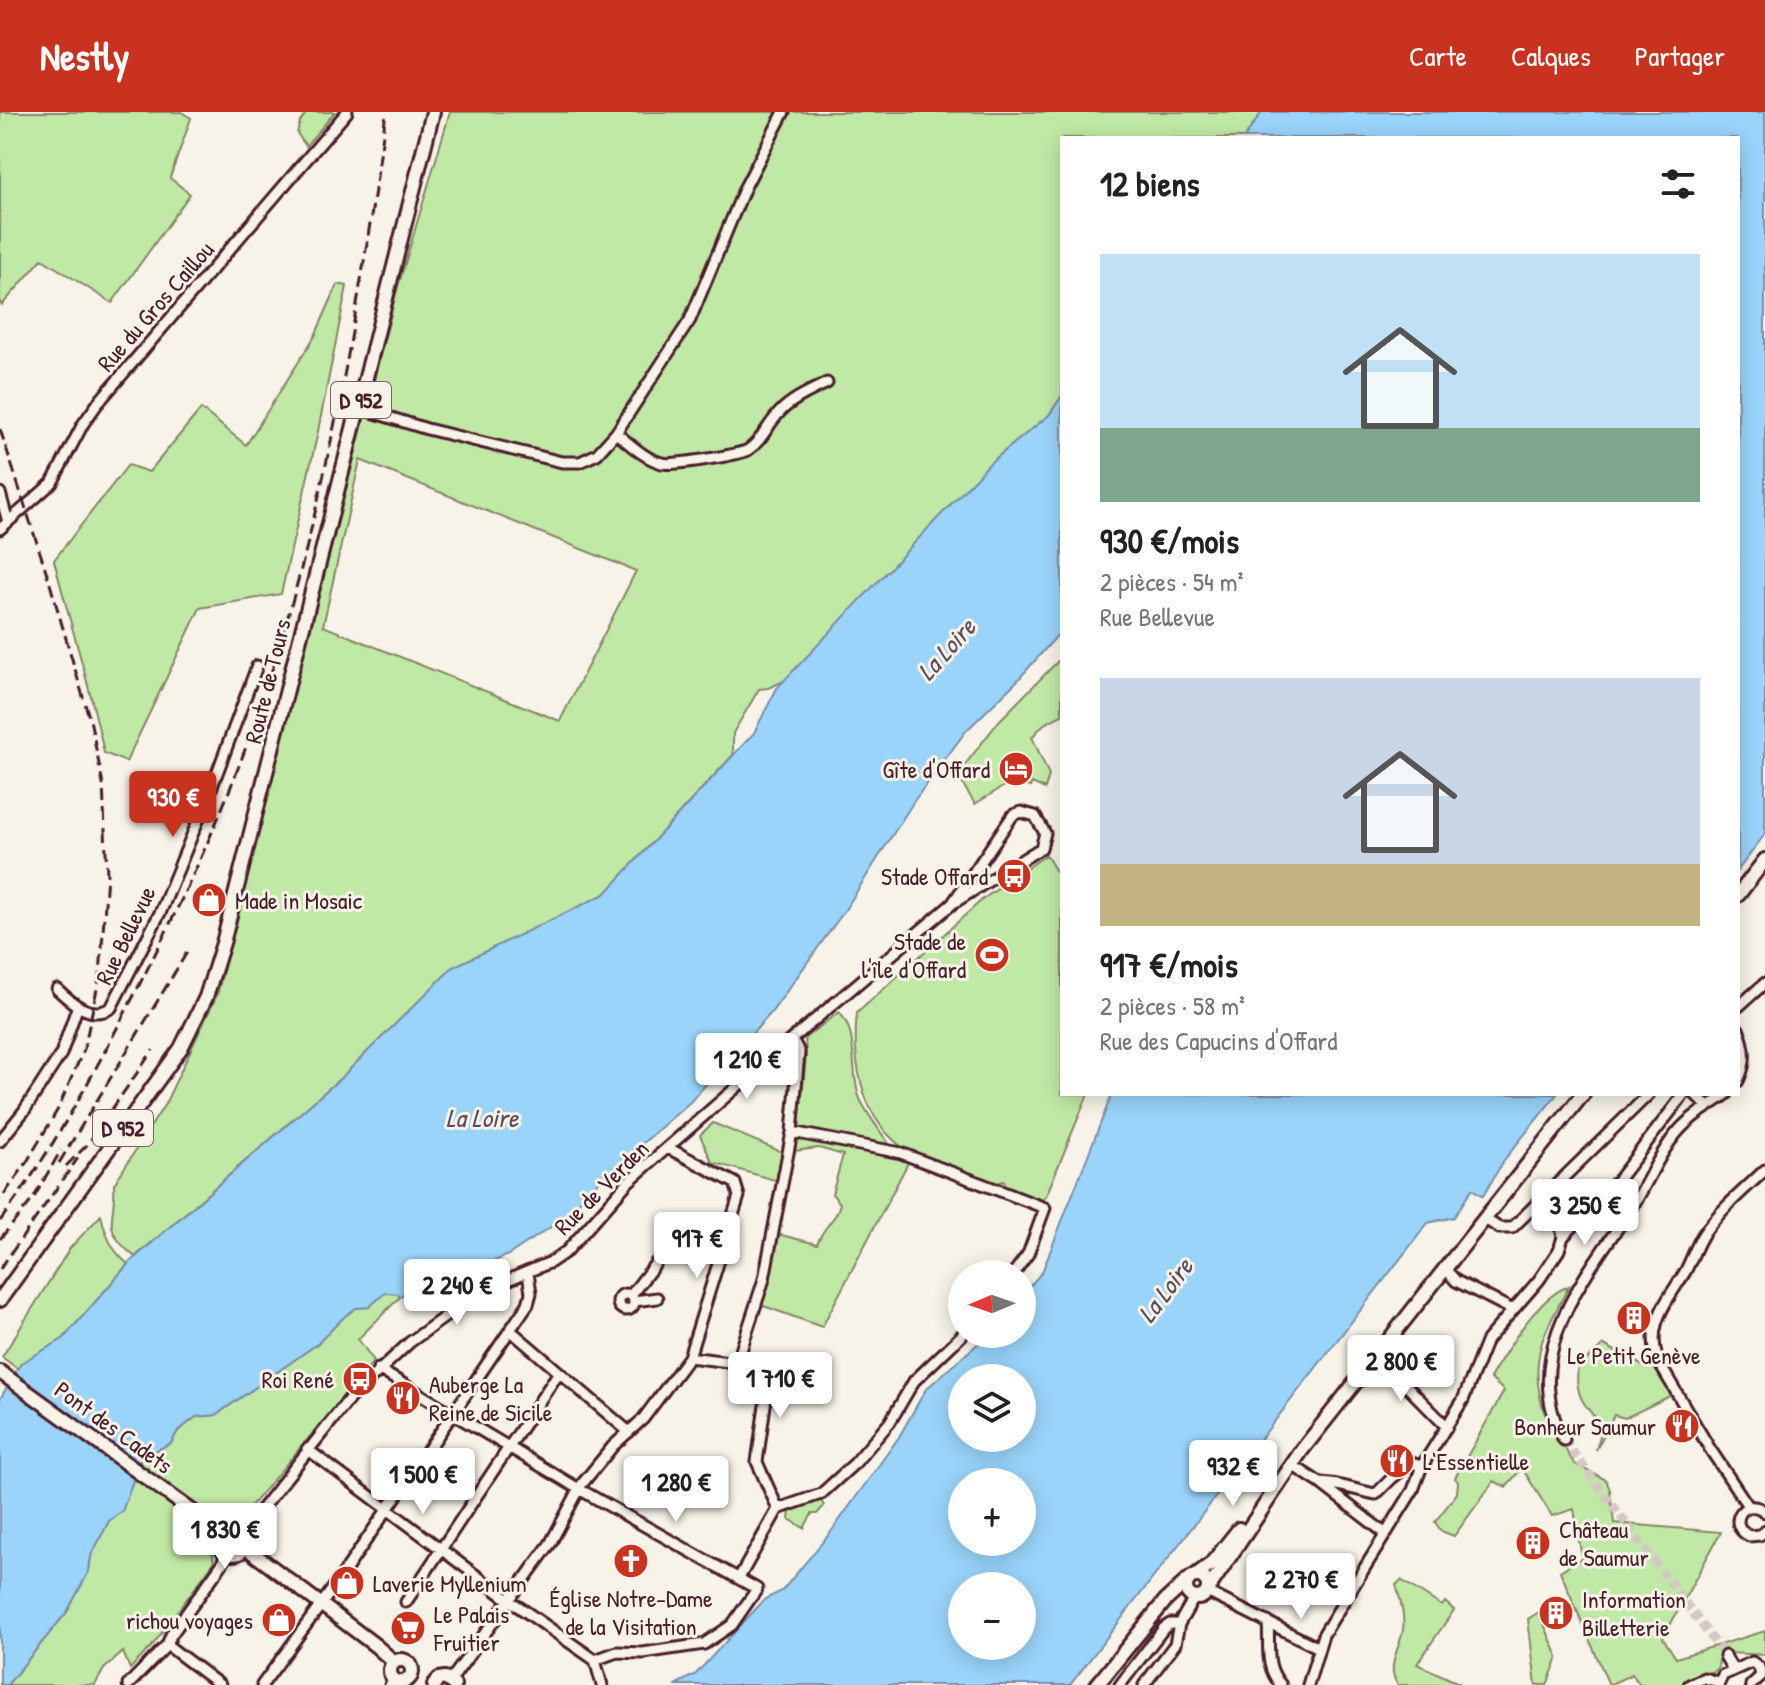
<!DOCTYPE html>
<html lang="fr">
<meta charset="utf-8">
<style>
body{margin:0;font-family:"Patrick Hand",sans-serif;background:#f2f2f2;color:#222;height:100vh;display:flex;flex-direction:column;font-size:30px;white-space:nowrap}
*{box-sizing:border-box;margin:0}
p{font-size:26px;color:#767676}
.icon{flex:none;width:44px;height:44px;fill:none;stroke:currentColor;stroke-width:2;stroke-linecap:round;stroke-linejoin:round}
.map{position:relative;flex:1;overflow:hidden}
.details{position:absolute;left:1060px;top:24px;width:680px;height:960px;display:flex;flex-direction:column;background:#fff;border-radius:0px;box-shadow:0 4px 20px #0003}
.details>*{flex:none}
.needle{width:52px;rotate:268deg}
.controls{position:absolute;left:948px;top:1148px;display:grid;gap:16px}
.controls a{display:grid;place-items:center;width:88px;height:88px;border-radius:50%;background:#fff;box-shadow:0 4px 20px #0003;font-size:40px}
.price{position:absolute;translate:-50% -68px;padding:0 18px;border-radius:8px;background:#fff;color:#222;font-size:26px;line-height:52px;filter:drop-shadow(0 2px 4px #0008)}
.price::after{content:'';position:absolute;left:50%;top:48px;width:24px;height:18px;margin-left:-12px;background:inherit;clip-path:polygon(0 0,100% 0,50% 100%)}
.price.active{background:#c8321e;color:#fff}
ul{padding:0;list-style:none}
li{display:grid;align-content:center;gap:16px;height:424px;padding:0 40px}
li span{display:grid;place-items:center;height:248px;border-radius:0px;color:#555}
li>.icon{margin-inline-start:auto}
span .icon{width:144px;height:144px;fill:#fffc;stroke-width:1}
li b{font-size:34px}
h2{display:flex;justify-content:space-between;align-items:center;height:96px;padding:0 40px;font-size:34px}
header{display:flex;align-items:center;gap:48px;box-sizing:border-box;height:112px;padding:0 40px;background:#c8321e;color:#fff}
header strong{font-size:38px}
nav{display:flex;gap:44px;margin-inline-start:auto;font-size:28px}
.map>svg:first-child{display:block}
.green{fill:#c0e9a5;stroke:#858468;stroke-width:2;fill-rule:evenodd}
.water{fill:#9ad4fa;stroke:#7a8ca7;stroke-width:2;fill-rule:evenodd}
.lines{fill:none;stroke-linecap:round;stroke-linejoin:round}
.minor-tunnel{stroke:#d4c9c2;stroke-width:9;stroke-dasharray:9 4.5;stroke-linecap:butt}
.minor-casing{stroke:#4a1f2b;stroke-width:15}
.major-casing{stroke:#4a1f2b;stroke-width:18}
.minor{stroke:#f7f3e8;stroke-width:9}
.major{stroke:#f7f3e8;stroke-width:12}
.rail{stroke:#4a1f2b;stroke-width:3;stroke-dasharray:12 6;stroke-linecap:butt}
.labels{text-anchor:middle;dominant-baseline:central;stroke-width:6;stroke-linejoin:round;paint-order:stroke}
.shield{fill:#f7f3e8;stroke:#7e5f64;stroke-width:2}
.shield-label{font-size:22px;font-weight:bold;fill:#4a1f2b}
.street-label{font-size:24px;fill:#4a1f2b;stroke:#f7f3e8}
.poi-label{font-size:24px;fill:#4a1f2b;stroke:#f7f3e8;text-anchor:start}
.water-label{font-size:26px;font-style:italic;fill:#5e4c5f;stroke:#f7f3e8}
</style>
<header>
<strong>Nestly</strong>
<nav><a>Carte</a><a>Calques</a><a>Partager</a></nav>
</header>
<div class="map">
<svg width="1765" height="1573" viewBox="0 0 1765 1573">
<rect width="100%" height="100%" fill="#f7f3e8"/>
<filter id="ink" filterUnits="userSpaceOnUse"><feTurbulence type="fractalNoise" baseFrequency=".0125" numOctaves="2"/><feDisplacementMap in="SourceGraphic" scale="16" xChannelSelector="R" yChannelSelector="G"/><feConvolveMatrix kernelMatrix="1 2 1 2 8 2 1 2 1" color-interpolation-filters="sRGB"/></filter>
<g filter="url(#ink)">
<path class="green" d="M0,0H181L191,6L170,66L190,82L112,191L42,147L2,193L0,191Z
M307,0H335L306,34L297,21L300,10Z
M450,0H1262L1244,26H1062V284L1049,303L990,351L784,569L768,576L759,577L733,621V643L605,782L453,855L343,964L135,1145C98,1114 117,1109 114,1072L165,992L217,883L397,178ZM360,348L636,459L560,609L323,514Z
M338,172L347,174L317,324L281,482L200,496L126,650L104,641C91,576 70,512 54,448L128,353L149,360L201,297L246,333L315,224Z
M1062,545V603L1044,612L1032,625L1049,663L1045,677L1032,671L1030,675L1011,670L975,692L957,663L999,609Z
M1046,743L1062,769V982H1088L1046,1084L1039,1089L1006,1078L1004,1069L993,1072C967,1062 917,1049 897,1031C860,1000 852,946 857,901L983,787Z
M839,900C860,922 849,960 860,987C868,1004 881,1020 892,1036L806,1019L799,1014L806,944L805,926Z
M713,1011L782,1040L778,1069L712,1050L700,1023Z
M795,1025L910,1047L822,1215L761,1193L777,1122L817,1132C824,1112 837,1108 840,1091L832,1082L843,1043L819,1036L793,1039Z
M101,1103C106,1124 111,1138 128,1152L63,1227L22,1251L18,1257L2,1245L70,1136Z
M1569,1174C1560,1192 1548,1211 1542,1230C1531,1266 1541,1308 1564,1335C1569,1342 1570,1349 1578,1354C1587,1359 1597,1363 1606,1368L1610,1378L1614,1411L1721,1420L1663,1526L1676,1546L1765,1519V1543L1729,1541L1720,1546L1717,1557L1711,1560L1709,1573H1640L1632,1562L1609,1573L1560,1459L1582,1446L1574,1397L1552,1404L1522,1356L1506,1375L1494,1369L1454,1424L1441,1419L1435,1410L1457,1381L1458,1370L1455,1366L1504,1279L1490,1266C1507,1238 1537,1185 1569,1174Z
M385,1180L398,1182L400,1185L358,1227L374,1249L244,1402L223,1408L210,1427L214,1450L152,1534L130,1557L123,1540L104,1557L95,1573H7L67,1500L89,1459L91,1444L109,1408L122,1399L141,1346L171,1331L178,1319L196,1305L216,1303L317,1232L345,1204L356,1196L369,1195Z
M1604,1233L1645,1255L1652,1253L1672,1283L1625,1306L1614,1303L1596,1338L1603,1313C1584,1295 1574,1282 1578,1255Z
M820,1386L824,1394L817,1402H812L804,1416L789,1407L790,1399Z
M1401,1468L1442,1494L1445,1490L1454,1498L1417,1552L1463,1573H1398C1385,1555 1400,1536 1403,1518C1405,1503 1400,1487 1396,1473Z
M1539,1500L1558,1545L1547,1573H1536L1528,1507Z"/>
<path class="water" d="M1262,0H1765V722L1738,758V26H1244Z
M1062,284V518L1017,569L966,619L914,689L845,798L771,901L690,990L596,1072L563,1107L508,1143L452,1168L439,1167L414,1172L400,1185L398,1182L385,1181L369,1195L356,1196L345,1204L317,1232L216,1303L196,1305L178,1319L171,1331L141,1346L122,1399L109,1409L91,1444L89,1459L67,1500L7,1573H0V1287L21,1251L63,1227L130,1150L343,964L453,855L605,782L754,621L777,576L990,351L1049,303Z
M1112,982H1557L1504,1048L1483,1084L1472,1077L1454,1105L1428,1111L1070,1573H675L696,1562L765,1487L782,1479L831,1420L899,1325L926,1277L989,1222H1022V1183L1042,1160ZM962,1266H1022V1326H962ZM1022,1370V1430H962V1370ZM1022,1474V1534H962V1474Z"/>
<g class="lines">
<path class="minor-tunnel" d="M1564,1328L1725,1544"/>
<defs>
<path id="minor" d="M359,296L427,317L562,350H580L597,342L616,321L690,208L745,75L784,0
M616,321C630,332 645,347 662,351C672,354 738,343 748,338C762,329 768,312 780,300C792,287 811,279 827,271
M0,381L8,410
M0,417L52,371L83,312L98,291L347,0
M57,877C72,891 90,908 111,896L161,799L213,672L257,554
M1738,895L1765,871
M1738,917C1746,936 1747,950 1738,969
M1695,982L1707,994
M792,1020L901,1041L1045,1096L1028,1142L1013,1162
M0,1029L24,999L61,942L77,896
M1547,1081L1557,1096L1563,1125
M1485,1107L1499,1116H1512L1649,982
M1446,1158L1456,1169L1513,1198
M618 1190a8 8 0 1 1 16 0a8 8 0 1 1-16 0Z
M631,1183L676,1125L683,1120L696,1123L723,1138
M634,1189L657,1186
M510,1218L629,1320
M1376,1243L1447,1315
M689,1245L737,1251L761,1266L766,1286L757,1350L778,1397
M737,1251L764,1167L792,1020L799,940L792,927
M378,1257L579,1377L757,1477L732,1513L704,1532L643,1541L617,1540L595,1548
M1564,1328C1517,1244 1586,1163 1631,1097C1647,1073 1657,1045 1675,1023C1689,1005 1708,995 1727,982
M307,1337L509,1488L595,1548
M1292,1353L1320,1371L1386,1422
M1320,1371C1339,1371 1357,1379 1376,1382L1392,1366L1411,1351L1422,1354
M1748,1394L1710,1337L1662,1256C1641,1218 1666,1191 1685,1160C1692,1147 1696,1133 1704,1121C1721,1097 1744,1078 1765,1058
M778,1397L821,1382L855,1351L890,1310L914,1269L963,1222
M1765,1400C1745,1383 1725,1412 1749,1424L1760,1423L1765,1419
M244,1419L350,1286L410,1230L481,1179L551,1150L567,1139L629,1069L792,927L952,792L1041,736L1045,721L1035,704L1021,700L1013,703L952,792
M739,1466L778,1397
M1207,1480L1319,1536
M406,1490L559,1260
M1268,1510C1270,1534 1264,1554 1281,1573
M167,1533L220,1573
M1725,1544L1733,1558
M595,1548L602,1573
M451,1568L550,1432L582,1372L613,1334L643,1307L689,1245L739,1084L735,1071L668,1036
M128,1573L167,1533L171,1523L222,1452L226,1440
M262,1573L334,1475L528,1192L531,1181L528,1161
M390,1573L394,1568
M1120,1573L1164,1516L1170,1512H1179
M1144,1573L1175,1532L1179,1512L1194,1486
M1308,1573L1323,1523L1413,1378L1422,1354L1463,1288L1487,1228L1539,1168L1559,1138L1563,1125L1618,1068L1684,982
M1689,1573L1704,1566L1718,1570
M1718,1573L1723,1563L1752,1550L1759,1555L1761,1564L1751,1573"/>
<path id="major" d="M1738,783L1765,748
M0,1188L181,936L206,885L223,831L433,0
M0,1260L221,1420
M219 1428a14 14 0 1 1 28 0a14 14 0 1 1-28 0Z
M245,1435L376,1534L394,1550
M1196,1463L1211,1452L1239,1417
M1186 1475a11 11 0 1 1 22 0a11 11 0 1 1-22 0Z
M1208,1477L1302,1338L1583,982
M390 1559a11 11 0 1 1 22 0a11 11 0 1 1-22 0Z
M434,1573L439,1567L445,1566L454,1573
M1097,1573L1165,1489L1188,1468"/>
</defs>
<use href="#minor" class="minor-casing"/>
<use href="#major" class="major-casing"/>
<use href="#minor" class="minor"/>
<use href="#major" class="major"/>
<path class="rail" d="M0,317L48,465L91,612L103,672L107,763L100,863L84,937L58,997L25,1053L0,1088
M59,1051L189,837
M66,1054L87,1033L153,938
M0,1109C51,1041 91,967 130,891C172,810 211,729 243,643C318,440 357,214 386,0
M0,1127L33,1087L61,1038
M0,1157L78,1046"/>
</g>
</g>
<defs>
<symbol id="hotel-disc" viewBox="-11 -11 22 22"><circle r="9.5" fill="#c8321e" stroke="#f7f3e8"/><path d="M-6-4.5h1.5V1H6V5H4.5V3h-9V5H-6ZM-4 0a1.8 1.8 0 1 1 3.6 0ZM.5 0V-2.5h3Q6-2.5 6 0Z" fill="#fff"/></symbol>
<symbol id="bus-disc" viewBox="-11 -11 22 22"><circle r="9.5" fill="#c8321e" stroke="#f7f3e8"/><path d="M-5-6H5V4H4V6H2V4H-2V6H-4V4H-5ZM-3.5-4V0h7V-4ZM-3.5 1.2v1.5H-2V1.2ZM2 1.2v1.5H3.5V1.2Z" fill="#fff"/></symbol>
<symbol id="shop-disc" viewBox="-11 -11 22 22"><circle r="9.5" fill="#c8321e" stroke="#f7f3e8"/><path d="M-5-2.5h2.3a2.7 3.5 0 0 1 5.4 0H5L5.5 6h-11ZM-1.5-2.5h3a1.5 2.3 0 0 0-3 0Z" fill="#fff"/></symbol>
<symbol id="stadium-disc" viewBox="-11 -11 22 22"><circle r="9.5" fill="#c8321e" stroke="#f7f3e8"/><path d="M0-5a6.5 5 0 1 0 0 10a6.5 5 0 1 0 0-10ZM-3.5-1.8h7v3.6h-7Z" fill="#fff"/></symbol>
<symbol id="building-disc" viewBox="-11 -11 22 22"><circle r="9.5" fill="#c8321e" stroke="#f7f3e8"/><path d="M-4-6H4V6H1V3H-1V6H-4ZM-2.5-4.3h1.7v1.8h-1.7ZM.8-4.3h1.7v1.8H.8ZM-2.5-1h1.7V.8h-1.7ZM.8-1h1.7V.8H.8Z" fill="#fff"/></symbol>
<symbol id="restaurant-disc" viewBox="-11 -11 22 22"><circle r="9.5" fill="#c8321e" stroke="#f7f3e8"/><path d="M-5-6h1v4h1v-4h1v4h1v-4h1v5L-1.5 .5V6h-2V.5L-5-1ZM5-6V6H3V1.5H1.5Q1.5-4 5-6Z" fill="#fff"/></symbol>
<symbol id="church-disc" viewBox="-11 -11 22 22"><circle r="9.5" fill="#c8321e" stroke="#f7f3e8"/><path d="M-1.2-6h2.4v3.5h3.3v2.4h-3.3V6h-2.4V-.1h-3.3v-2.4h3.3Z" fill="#fff"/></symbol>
<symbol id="supermarket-disc" viewBox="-11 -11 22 22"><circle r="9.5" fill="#c8321e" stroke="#f7f3e8"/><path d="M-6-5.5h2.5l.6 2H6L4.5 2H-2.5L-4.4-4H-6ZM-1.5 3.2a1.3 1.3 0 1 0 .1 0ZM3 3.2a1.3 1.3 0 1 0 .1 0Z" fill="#fff"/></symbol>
</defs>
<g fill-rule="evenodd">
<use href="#hotel-disc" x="996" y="637" width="40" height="40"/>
<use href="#bus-disc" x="994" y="744" width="40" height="40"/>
<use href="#shop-disc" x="189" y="768" width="40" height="40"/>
<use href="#stadium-disc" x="972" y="823" width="40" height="40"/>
<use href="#building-disc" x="1614" y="1186" width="40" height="40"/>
<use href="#bus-disc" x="340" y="1247" width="40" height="40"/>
<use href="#restaurant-disc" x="383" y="1266" width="40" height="40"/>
<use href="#restaurant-disc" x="1662" y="1294" width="40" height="40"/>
<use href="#restaurant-disc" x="1377" y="1329" width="40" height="40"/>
<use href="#building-disc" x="1513" y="1411" width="40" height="40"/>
<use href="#church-disc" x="611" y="1429" width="40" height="40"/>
<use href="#shop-disc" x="327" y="1451" width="40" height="40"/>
<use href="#building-disc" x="1536" y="1481" width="40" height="40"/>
<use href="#shop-disc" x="259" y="1488" width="40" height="40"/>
<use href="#supermarket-disc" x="388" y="1496" width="40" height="40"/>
</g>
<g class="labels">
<g class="shield">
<rect x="331" y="270" width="60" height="36" rx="6"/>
<rect x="93" y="998" width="60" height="36" rx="6"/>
</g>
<g class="shield-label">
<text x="361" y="288">D 952</text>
<text x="123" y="1016">D 952</text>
</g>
<g class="street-label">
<text transform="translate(155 194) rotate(-49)">Rue du Gros Caillou</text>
<text transform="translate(267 569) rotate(-76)">Route de Tours</text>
<text transform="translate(125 823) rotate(-64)">Rue Bellevue</text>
<text transform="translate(601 1075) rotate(-45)">Rue de Verden</text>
<text transform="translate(114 1315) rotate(36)">Pont des Cadets</text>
</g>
<g class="poi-label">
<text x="990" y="657" text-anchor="end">Gîte d'Offard</text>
<text x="988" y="764" text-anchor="end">Stade Offard</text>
<text x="235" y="788">Made in Mosaic</text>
<text x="966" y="829" text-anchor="end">Stade de<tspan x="966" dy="28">l'île d'Offard</tspan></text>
<text x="1634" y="1243" text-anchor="middle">Le Petit Genève</text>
<text x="334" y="1267" text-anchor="end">Roi René</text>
<text x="429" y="1272">Auberge La<tspan x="429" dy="28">Reine de Sicile</tspan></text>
<text x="1656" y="1314" text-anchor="end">Bonheur Saumur</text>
<text x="1423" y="1349">L‘Essentielle</text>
<text x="1559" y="1417">Château<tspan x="1559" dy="28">de Saumur</tspan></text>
<text x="373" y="1471">Laverie Myllenium</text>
<text x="631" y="1486" text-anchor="middle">Église Notre-Dame<tspan x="631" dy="28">de la Visitation</tspan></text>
<text x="1582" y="1487">Information<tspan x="1582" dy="28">Billetterie</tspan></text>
<text x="434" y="1502">Le Palais<tspan x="434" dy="28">Fruitier</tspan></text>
<text x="253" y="1508" text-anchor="end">richou voyages</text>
</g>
<g class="water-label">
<text transform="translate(946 537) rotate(-48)">La Loire</text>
<text x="482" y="1005">La Loire</text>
<text transform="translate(1165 1178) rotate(-53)">La Loire</text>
</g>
</g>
</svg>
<div class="controls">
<a><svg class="needle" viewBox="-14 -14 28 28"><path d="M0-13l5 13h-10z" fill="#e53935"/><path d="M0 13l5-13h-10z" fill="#767676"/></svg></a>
<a><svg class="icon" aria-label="layers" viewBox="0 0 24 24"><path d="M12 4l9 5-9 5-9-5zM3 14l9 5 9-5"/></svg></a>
<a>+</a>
<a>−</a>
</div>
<b class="price active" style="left:173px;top:727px">930 €</b>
<b class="price" style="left:747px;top:989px">1 210 €</b>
<b class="price" style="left:1585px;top:1135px">3 250 €</b>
<b class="price" style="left:697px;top:1168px">917 €</b>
<b class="price" style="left:457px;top:1215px">2 240 €</b>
<b class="price" style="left:1401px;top:1291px">2 800 €</b>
<b class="price" style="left:780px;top:1308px">1 710 €</b>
<b class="price" style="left:1233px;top:1396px">932 €</b>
<b class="price" style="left:423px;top:1404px">1 500 €</b>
<b class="price" style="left:676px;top:1412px">1 280 €</b>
<b class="price" style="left:225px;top:1459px">1 830 €</b>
<b class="price" style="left:1301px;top:1509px">2 270 €</b>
<section class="details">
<h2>12 biens<svg class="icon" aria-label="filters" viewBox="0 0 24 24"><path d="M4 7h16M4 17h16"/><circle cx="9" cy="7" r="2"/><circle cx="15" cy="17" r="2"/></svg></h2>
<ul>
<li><span style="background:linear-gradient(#bfe0f5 70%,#7fa58c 0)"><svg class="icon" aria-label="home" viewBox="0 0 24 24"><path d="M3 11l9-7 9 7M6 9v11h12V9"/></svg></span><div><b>930 €/mois</b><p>2 pièces · 54 m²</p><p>Rue Bellevue</p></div></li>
<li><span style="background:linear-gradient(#c9d6e8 75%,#c2b280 0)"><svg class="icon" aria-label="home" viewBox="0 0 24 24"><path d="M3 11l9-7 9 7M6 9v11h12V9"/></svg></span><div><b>917 €/mois</b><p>2 pièces · 58 m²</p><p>Rue des Capucins d'Offard</p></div></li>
</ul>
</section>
</div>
